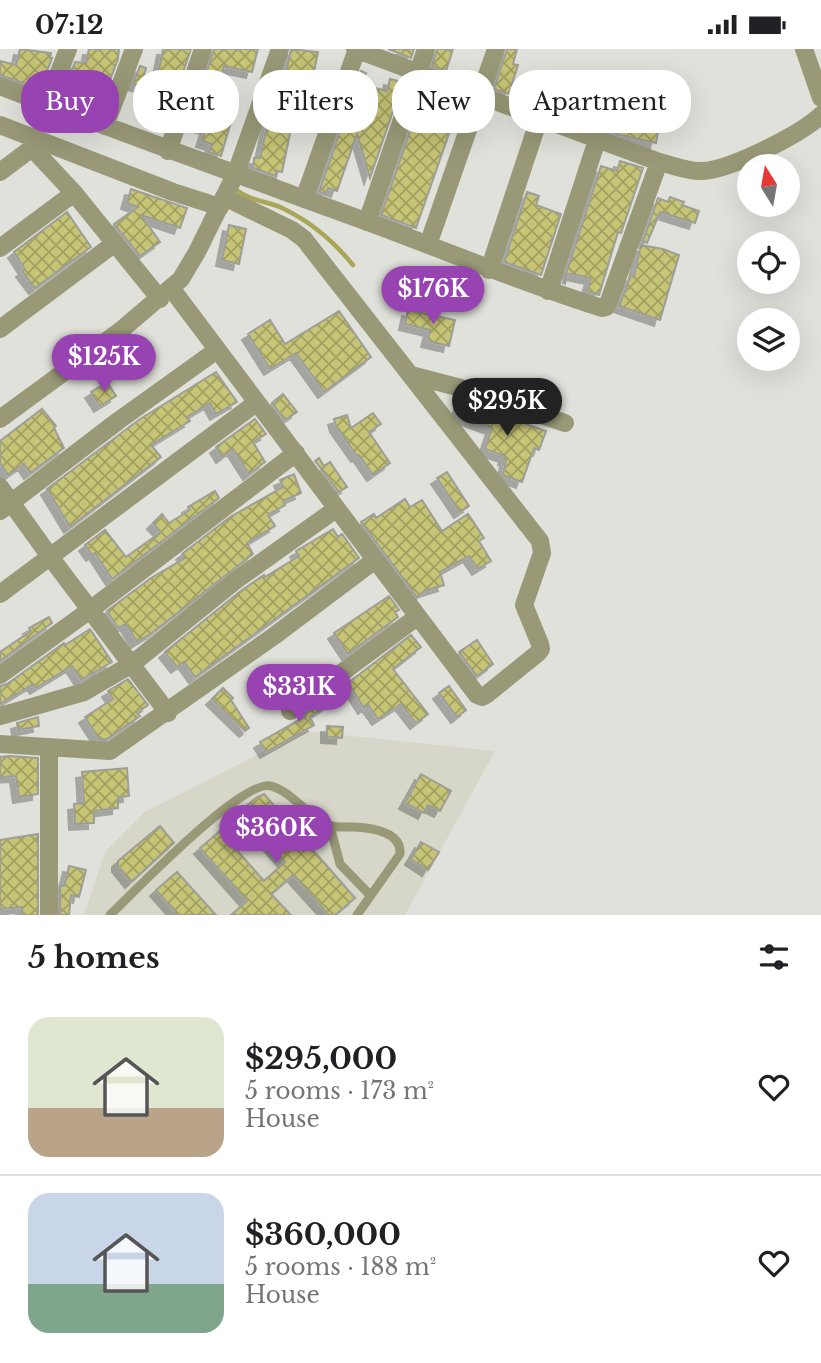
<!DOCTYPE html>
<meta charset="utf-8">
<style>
body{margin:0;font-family:"Libre Baskerville",serif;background:#f6f6f6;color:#202124;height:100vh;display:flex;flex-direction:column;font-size:26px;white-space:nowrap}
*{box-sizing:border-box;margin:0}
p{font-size:23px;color:#757577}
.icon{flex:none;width:38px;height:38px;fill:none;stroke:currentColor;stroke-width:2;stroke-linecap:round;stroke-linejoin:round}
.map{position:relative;height:866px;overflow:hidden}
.details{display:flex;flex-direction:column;background:#fff;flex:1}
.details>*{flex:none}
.banner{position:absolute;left:21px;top:21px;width:780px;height:63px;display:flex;gap:14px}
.needle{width:46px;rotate:349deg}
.fabs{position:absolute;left:737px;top:105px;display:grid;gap:14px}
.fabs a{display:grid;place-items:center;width:63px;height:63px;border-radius:50%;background:#fff;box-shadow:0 7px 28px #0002;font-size:35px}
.price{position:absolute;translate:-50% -60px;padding:0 16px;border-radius:24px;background:#9743b1;color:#fff;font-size:23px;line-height:46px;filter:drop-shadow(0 2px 4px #0008)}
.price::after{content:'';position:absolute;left:50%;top:42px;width:21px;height:16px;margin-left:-10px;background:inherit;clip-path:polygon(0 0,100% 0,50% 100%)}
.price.on{background:#222;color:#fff}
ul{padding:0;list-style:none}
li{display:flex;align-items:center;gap:21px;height:175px;padding:0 28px}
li+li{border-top:2px solid #e0e0e0}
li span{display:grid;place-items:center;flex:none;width:196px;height:140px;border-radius:21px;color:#555}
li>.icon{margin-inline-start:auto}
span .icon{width:84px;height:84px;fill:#fffc;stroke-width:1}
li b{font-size:30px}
h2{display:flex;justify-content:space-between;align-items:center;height:84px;padding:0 28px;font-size:30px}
.tag{padding:0 24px;border-radius:28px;background:#fff;box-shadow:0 7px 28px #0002;font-size:24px;line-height:63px}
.tag.on{background:#9743b1;color:#fff}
.status{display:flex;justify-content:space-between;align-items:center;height:49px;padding:0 35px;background:#fff;direction:ltr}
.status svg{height:19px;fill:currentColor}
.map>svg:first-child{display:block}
.built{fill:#d6d7c8}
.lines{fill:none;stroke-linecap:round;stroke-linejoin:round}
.stream{stroke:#a8a657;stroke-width:4.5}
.building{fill:url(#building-cross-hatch);stroke:#9e9e98;stroke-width:2;filter:url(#shadow)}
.service{stroke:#999978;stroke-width:9}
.minor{stroke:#999978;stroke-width:18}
.tertiary{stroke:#999978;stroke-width:18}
</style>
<div class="status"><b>07:12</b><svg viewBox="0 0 49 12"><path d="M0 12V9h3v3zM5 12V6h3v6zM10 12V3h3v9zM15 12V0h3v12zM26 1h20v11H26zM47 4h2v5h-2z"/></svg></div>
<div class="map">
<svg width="821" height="866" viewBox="0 0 821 866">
<defs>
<pattern id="building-cross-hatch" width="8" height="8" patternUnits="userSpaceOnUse" patternTransform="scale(1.75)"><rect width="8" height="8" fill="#c6c475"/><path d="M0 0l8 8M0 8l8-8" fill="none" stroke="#a1a061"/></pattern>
<filter id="shadow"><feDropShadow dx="-6" dy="6" stdDeviation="0" flood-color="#0004"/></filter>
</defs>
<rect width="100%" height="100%" fill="#e0e1da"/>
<path class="built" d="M304,682L495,702L405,866H84L105,803L145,763Z"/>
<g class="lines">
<path class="stream" d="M238,142C252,153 269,152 284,160C311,173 335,194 353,216"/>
</g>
<path class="building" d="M20,0L51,4L50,9H52L40,40L0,26V12L16,16Z
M89,0H119L118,10L98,62L62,48L75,13L86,14Z
M163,0H191L182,26L159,21Z
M214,0H258L252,23L224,17L212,68L231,73L221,107L209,103L212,95L202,92L206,79L190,74Z
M291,0L318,3L313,27L316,28L309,59L296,56L282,123L276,122V127L253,119L254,109H260L270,63L277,65Z
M388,0H414L411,9Z
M437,0H453L446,22L432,17Z
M507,0H517L513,15L518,16L509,45L494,40Z
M140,17L146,19L141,37L133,35Z
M361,22L366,24L363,36L387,42L390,30L402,33V36L370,129L357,85L337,142L328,139L326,145L319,143Z
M424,42L435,45L434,49L459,56L416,179L381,166Z
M571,53L605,63L604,66L659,77L656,94L620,86L567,67Z
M620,112L643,119L621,184L618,183L599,246L587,242L591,229L567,224L565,235L563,234L601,117L617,122Z
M131,140L187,159L180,179L141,166L160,193L140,207L114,175L138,158L127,154Z
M527,143L539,147L536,156L561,165L541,226L504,213Z
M670,148L684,153L682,156L699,162L695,174L660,163L647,194L643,192L658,149L668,153Z
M67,163L91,198L35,239L22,222L25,220L14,203Z
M229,176L246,180L239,215L222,211Z
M641,196L663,200L679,206L660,271L619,257L631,226L634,227Z
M408,261L455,271L449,297L427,292L430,281L405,275Z
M339,262L371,308L324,343L296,304L270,320L248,285L270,271L285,295Z
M216,323L237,353L216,365L210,354L187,368L190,372L151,396L161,408L70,478L47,440L140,370Z
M107,333L116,347L100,357L91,343Z
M283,345L297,363L285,371L272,354Z
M461,352L546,382L539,401L534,399L522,433L503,426L506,411L504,410L505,407L485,400L492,379L456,366Z
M42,360L56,377L54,379L64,399L30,424L24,415L8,426L0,414V392Z
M373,364L381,375L369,383L390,414L373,426L359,406L357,407L336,377L334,370L347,366L351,379Z
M255,370L266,385L253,393L265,413L249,425L233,400L222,408L216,398Z
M319,409L324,417L330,413L347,438L339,443L315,412Z
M447,423L469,457L460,463L437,429Z
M294,425L301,444L283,452L285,456L268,466L275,477L247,494L253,505L152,584L137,593L126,575L118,579L107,562L151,529L185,509L182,505L230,468L283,438L280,431Z
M215,442L219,449L112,530L95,504L92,506L85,496L105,481L126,508L161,483L153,474L162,465L169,474L190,461L188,458Z
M405,450L410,458L422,451L442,482L468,465L484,489L479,492L491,512L478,520L469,507L440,523L444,536L425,542L417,548L361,473L374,465L376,469Z
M333,480L338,488L342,485L359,509L195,628L184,613L177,618L165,603L242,541L264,526L265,528L299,507L296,502Z
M389,547L399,561L395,563L398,568L348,605L334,584Z
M49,568L52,574L0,612V603L31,582L29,579Z
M90,580L112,613L81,631L72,617L36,639L33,635L0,655V637L7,635L64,594L65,596Z
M411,586L421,598L393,620L428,665L416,674L401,655L378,670L368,656L364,659L348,634Z
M477,591L493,615L477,627L459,603Z
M128,630L148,656L137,664L140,667L107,690H99L85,668L113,650L108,642Z
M346,635L345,644L310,668L314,676L266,703L260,693L306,667L305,665Z
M449,637L466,661L457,668L439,644Z
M223,639L233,649L231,651L249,679L245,682L212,650Z
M38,668L39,677L18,681L17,674Z
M327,677L343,678L342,689L327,688Z
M9,707L38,709V745L19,748L16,727L0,728V708Z
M127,719L129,747L118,748V759L94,762V774L75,775L74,755L84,754L82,723Z
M421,725L451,742L440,762L428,756L424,764L405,754Z
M264,745L355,849L335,866H329L293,826L271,845L291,866H231L247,852L200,799L220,782L264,832L285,813L240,762L257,748Z
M160,777L174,794L131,833L118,817V812Z
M38,785V866H22V858L0,860V791Z
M421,793L439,803L428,821L411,810Z
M69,817L86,821L79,848L71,846L69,866H60V837H64Z
M177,823L216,866H178L156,841Z"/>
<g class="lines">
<path class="service" d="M330,777L340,815L370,846
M110,866C134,843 243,729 271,737C293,743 308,768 328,776C336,779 347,778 355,778C372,779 402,783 400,805L357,866"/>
<path class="minor" d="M355,0L659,113C672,116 689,123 702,122C730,121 801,85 821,66
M804,0L821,49
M0,37C122,84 245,128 368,173C446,202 522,234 602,259L606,258L609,252L659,113
M47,55L68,0
M0,76L173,143L220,158
M105,77L134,0
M32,99L74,144L160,250
M168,102L203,0
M0,123L32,99L39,91
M304,150L357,0
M367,173L426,0
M428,196L496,0
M0,199L74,144
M489,221L539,70
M171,239L477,646L482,648L486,646L538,604L541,600L540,595L524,556L542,504L540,492L304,190L292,181L224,148
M548,242L597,91
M0,280L115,194
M411,326L461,339L565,374
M0,438L51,509L168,664
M0,462L118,372L217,301
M0,545L256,354
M0,626L90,561L296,404
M290,662L417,568
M0,667L84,643L132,615L235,532L336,460
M0,695L110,702L274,587L375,511
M49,699V866"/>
<path class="tertiary" d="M0,370L120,282L181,230L197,203L236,124L280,0"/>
</g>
</svg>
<div class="fabs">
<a><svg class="needle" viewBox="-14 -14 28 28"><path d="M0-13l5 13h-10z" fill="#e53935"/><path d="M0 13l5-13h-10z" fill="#757577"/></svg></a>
<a><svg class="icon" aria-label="locate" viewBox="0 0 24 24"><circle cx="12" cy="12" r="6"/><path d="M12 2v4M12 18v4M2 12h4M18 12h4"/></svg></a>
<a><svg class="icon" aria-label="layers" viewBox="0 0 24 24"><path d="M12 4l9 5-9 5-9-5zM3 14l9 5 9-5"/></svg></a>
</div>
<b class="price" style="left:433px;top:277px">$176K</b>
<b class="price" style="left:104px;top:345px">$125K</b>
<b class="price on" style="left:507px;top:389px">$295K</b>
<b class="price" style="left:299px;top:675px">$331K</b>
<b class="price" style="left:276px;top:816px">$360K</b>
<div class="banner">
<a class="tag on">Buy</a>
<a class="tag">Rent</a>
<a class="tag">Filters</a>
<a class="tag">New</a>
<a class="tag">Apartment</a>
</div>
</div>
<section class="details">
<h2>5 homes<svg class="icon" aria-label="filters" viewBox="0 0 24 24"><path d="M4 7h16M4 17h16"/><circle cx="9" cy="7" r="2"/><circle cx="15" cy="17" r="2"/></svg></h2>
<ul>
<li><span style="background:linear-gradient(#dfe7d0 65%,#b9a48a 0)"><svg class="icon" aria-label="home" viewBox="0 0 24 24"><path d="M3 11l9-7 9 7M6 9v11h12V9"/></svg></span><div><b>$295,000</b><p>5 rooms · 173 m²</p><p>House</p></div><svg class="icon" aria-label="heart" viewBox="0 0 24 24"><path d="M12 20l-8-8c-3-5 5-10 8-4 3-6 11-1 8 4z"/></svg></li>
<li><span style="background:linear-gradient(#c9d6e8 65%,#7fa58c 0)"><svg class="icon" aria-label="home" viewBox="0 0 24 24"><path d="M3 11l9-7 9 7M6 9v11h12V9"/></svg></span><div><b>$360,000</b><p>5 rooms · 188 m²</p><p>House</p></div><svg class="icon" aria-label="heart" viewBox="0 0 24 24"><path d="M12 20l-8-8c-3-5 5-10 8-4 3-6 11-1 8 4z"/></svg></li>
</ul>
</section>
